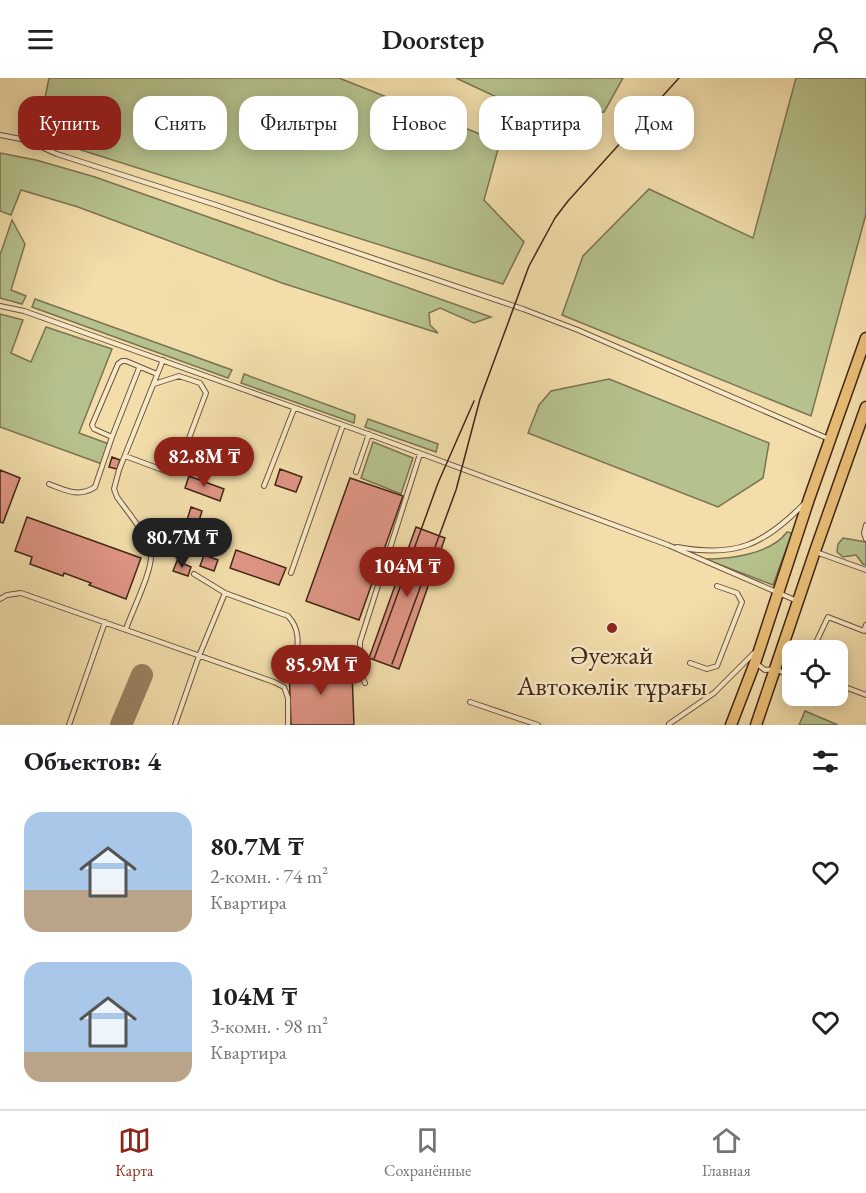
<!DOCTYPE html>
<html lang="ru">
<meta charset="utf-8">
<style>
body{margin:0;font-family:"EB Garamond",serif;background:#f2f2f2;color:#202124;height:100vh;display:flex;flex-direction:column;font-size:22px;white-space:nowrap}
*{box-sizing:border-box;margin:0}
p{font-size:20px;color:#757577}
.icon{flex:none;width:33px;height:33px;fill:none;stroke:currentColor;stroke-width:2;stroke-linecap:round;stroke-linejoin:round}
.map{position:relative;height:647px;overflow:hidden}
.details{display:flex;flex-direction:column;background:#fff;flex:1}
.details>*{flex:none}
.top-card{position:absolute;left:18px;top:18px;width:831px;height:54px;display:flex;gap:12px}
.tools{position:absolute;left:782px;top:562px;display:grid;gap:12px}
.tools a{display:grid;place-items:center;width:66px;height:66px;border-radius:12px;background:#fff;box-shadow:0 3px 15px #0003;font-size:30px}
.price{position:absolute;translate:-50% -51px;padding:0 14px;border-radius:21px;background:#8f2418;color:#fff;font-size:20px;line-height:39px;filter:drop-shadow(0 2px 3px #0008)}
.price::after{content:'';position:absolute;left:50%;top:36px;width:18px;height:14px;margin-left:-9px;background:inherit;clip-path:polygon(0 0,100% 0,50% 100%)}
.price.on{background:#222;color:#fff}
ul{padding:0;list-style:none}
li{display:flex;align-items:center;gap:18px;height:150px;padding:0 24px}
li span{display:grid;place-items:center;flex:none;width:168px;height:120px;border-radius:18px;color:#555}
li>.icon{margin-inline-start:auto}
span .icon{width:72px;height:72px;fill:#fffc;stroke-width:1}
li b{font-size:26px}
h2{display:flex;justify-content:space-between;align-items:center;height:72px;padding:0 24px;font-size:26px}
.chip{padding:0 21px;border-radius:18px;background:#fff;box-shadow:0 3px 15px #0003;font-size:21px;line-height:54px}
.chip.on{background:#8f2418;color:#fff}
header{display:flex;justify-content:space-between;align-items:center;height:78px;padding:0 24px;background:#fff;font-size:27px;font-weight:600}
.tab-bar{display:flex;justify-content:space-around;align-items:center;height:84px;border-top:2px solid #e0e0e0;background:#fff;font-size:16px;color:#757577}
.tab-bar a{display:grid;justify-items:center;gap:3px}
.tab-bar .on{color:#8f2418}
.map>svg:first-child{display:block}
.green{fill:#b6c28d;stroke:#7c7452;stroke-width:1.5}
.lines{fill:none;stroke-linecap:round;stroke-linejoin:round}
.taxiway{stroke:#9a8261;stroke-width:22}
.building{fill:#df9584;stroke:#422617;stroke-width:1.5}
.service-casing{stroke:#6e543c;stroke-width:6}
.primary-casing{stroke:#422617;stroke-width:13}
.service{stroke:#f7e9c8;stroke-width:4}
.primary{stroke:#e9be76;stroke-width:10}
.tram{stroke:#422617;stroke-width:1.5}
.poi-dot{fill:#8f2418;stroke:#f7e9c8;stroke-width:2}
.labels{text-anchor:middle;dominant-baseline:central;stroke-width:5;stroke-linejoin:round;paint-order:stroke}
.poi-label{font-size:27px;fill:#422617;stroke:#f7e9c8}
</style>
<header><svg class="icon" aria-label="menu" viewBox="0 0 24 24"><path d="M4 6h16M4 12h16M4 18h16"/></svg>Doorstep<svg class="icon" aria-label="person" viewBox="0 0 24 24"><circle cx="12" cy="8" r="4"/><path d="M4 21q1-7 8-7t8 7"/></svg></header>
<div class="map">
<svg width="866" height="647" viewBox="0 0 866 647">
<rect width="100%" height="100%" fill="#f2ddab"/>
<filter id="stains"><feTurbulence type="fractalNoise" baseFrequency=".00333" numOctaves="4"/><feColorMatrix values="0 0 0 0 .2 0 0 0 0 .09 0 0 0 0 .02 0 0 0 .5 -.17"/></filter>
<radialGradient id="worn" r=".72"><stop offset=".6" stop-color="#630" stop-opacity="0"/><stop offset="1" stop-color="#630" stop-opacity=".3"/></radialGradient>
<path class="green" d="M49,0H339L500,64L484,122L524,164L503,206L37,58Z
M456,0H623L604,34L543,41Z
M796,0H866V136L811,338L562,237L583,178L649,111L753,160Z
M0,75L36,82L95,99L491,239L474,245L440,230L429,235L430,247L438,255L282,205L78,129L21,112L11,137L0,133Z
M12,142L25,166L11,212L26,218L22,226L0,220V177Z
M35,221L232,292L228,300L32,229Z
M0,236L23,242L11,275L31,284L46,249L112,271L79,355L109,366L102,386L0,349Z
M244,296L355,337L354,345L241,305Z
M609,301L769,365L763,400L718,429L528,355L539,327L551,313Z
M368,341L438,366L436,374L365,349Z
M373,364L413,380L401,416L361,400Z
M787,454L792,455L773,507L705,481C731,481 771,476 787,454Z
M843,460L866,464V487L863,486L856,477L843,479L837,474L838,466Z
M805,633L838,647H799Z"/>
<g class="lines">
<path class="taxiway" d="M121,647L142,597"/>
</g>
<path class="building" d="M112,379L120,382L117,391L109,389Z
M280,391L302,399L296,414L275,407Z
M0,392L20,400L3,445L0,444Z
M189,398L224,411L220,423L185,410Z
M350,400L403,418L359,542L306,523Z
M191,429L202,433L198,446L187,442Z
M27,439L141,480L126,521L89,507L91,505L64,495L63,498L30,486L32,479L15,473Z
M416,449L445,460L399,591L369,580Z
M236,472L286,490L279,507L230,490Z
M204,477L218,482L214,493L200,488Z
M177,483L191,489L188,498L173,493Z
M342,587L346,588V593L352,594L354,647H291L289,588Z"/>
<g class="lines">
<defs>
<path id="service" d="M0,57L26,62L57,76L216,127L523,231L578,252L829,361
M0,228L24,233L357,352L668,467L795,522
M112,359L94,351L92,347L118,286L122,283H126L157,296
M125,378L171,395L177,392L206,315L200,305L179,298L154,306
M356,394L369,356
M49,406C65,412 79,420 95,409L112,359L139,290
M264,408L294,331
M866,447L864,455L866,461
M677,469C736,480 763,467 804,426
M816,474L866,492
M291,495L343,347
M225,515L288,538C302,553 297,569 296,587
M0,521L7,517L21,515L274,604L284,609L288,620V647
M126,551C132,533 153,492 151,475C150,460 126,432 117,419L114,411L119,392L163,282
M812,573L828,539L864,553L866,547
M690,585L707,591L717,588L742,524L737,515L717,508
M757,586L765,592L776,591L792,599
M365,605L360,595V564L420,376
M837,606L866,617
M470,624L538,647
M669,646L714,615L754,575
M69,647L105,544
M175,647L199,578L225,515L194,496"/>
<path id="primary" d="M731,647L756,582L809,421L866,260
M756,647L815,473L866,329"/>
</defs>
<use href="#service" class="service-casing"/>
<use href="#primary" class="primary-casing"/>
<use href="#service" class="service"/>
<use href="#primary" class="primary"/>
<path class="tram" d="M374,581L438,405L474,323
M392,586L456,412L480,321L529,188L555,140L568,123L679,0"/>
</g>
<circle class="poi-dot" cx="612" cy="550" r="6"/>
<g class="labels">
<g class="poi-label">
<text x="612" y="576">Әуежай<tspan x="612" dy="31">Автокөлік тұрағы</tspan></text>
</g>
</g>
<rect width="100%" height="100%" filter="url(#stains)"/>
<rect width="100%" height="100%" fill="url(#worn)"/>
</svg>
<div class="tools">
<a><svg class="icon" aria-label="locate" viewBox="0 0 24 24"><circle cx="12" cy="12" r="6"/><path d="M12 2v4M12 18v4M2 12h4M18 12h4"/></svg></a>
</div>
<b class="price" style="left:204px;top:410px">82.8M ₸</b>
<b class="price on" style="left:182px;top:491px">80.7M ₸</b>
<b class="price" style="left:407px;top:520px">104M ₸</b>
<b class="price" style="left:321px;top:618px">85.9M ₸</b>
<div class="top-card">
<a class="chip on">Купить</a>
<a class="chip">Снять</a>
<a class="chip">Фильтры</a>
<a class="chip">Новое</a>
<a class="chip">Квартира</a>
<a class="chip">Дом</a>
</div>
</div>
<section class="details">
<h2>Объектов: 4<svg class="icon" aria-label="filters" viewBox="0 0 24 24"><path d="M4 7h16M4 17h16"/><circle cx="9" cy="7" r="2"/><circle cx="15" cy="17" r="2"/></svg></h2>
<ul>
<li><span style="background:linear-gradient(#a9c7e8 65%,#b9a48a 0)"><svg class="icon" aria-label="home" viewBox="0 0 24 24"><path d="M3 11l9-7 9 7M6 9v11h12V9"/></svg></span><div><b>80.7M ₸</b><p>2-комн. · 74 m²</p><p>Квартира</p></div><svg class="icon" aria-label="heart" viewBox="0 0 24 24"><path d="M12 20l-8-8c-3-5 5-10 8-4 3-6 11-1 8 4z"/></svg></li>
<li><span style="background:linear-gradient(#a9c7e8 75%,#b9a48a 0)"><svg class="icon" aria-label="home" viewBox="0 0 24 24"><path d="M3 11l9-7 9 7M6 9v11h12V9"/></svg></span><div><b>104M ₸</b><p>3-комн. · 98 m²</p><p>Квартира</p></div><svg class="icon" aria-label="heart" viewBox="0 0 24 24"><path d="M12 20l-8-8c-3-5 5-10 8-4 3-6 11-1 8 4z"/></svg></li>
</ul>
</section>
<nav class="tab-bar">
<a class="on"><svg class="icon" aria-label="map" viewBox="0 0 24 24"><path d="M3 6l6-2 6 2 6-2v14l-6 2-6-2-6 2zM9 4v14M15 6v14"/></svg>Карта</a>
<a><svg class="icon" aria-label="saved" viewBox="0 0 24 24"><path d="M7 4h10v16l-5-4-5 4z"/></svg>Сохранённые</a>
<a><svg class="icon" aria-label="home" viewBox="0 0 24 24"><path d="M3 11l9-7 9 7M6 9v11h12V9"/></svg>Главная</a>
</nav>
